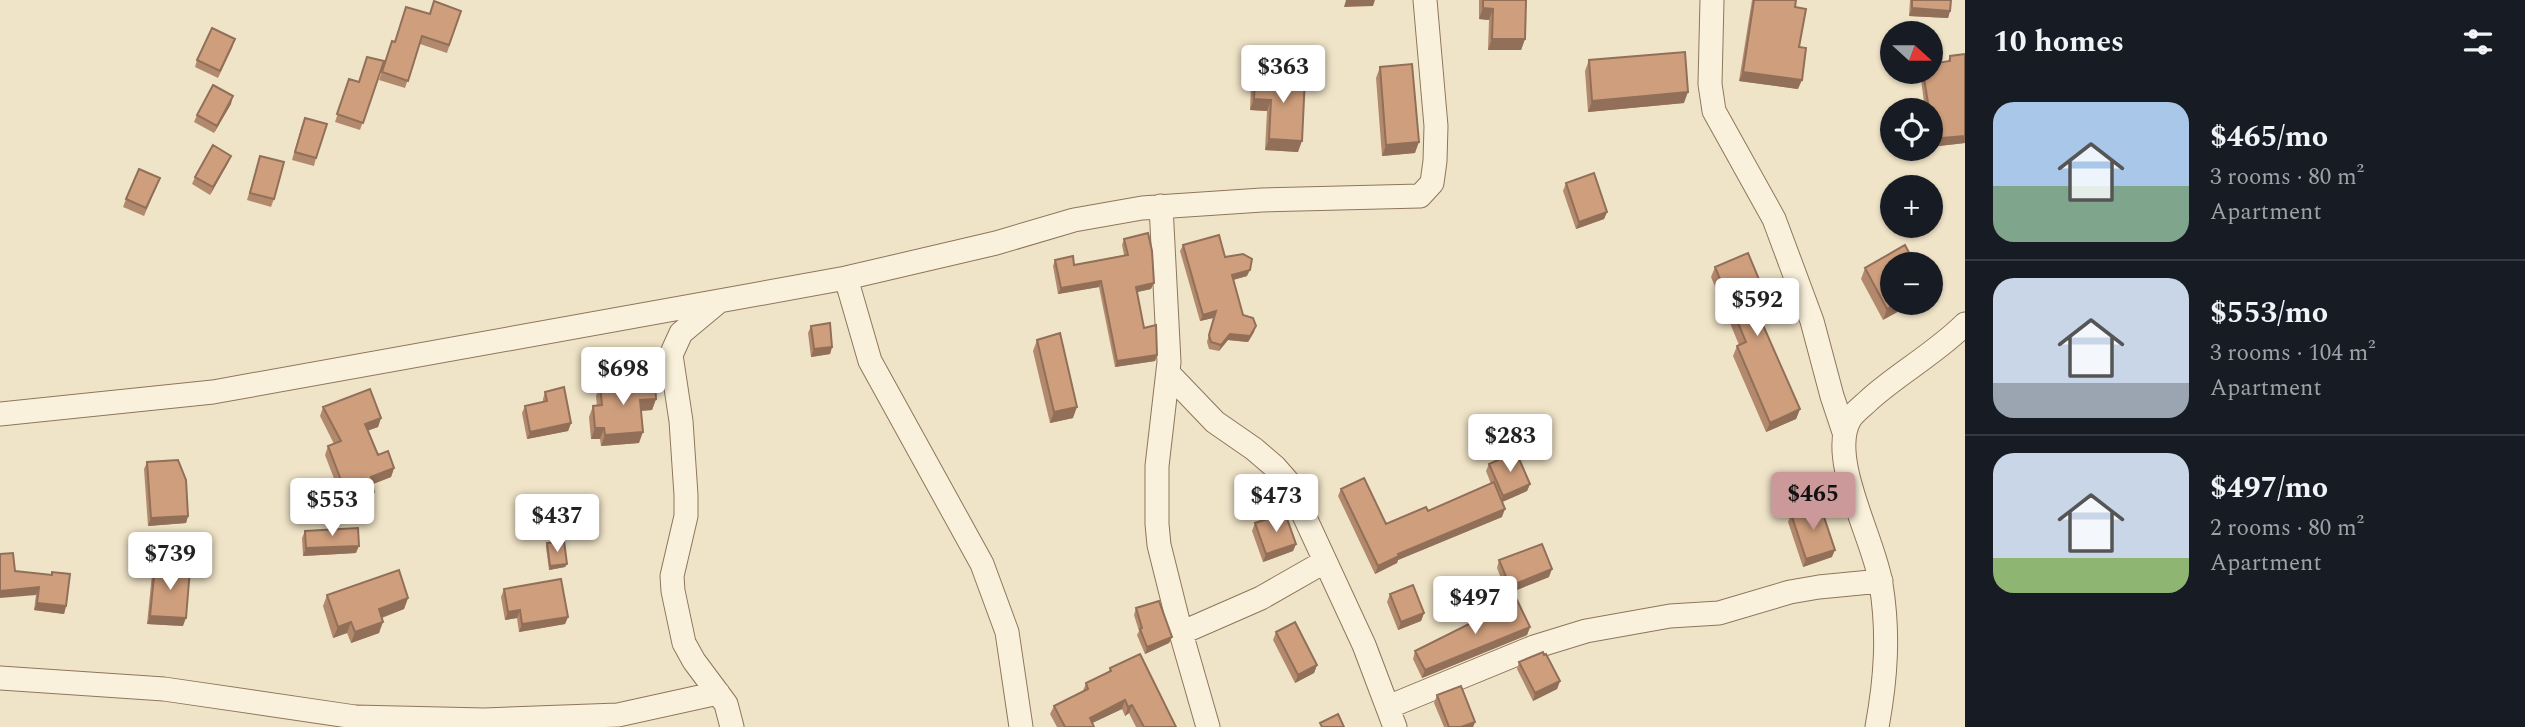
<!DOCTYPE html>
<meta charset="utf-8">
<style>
body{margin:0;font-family:Spectral,serif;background:#242831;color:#f1f3f6;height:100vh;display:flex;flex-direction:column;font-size:26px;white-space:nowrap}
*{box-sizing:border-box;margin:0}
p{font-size:23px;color:#9ea1a6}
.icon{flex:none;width:38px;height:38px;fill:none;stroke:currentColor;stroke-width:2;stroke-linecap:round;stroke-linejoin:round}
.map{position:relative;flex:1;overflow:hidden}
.sheet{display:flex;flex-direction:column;background:#171b24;width:560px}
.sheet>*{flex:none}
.needle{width:46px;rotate:111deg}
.controls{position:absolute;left:1880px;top:21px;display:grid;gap:14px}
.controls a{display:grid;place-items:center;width:63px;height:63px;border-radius:50%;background:#171b24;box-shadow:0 2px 5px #0004;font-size:35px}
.price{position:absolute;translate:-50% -60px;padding:0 16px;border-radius:7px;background:#fff;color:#222;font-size:23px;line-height:46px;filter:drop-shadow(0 2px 4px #0008)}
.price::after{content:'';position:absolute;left:50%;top:42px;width:21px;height:16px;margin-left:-10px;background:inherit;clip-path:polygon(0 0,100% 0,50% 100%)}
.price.on{background:#cc999b;color:#111}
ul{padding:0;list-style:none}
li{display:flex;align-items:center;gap:21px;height:175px;padding:0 28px}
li+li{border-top:2px solid #363941}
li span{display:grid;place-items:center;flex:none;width:196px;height:140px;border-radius:21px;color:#555}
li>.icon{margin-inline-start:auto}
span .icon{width:84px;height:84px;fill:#fffc;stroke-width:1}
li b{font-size:30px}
h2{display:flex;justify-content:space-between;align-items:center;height:84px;padding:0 28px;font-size:30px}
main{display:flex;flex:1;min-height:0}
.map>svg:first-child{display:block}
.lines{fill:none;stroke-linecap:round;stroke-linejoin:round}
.minor-casing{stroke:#8d765c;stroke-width:25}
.minor{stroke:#faf1dc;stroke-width:23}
.wall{fill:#b2896c}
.shaded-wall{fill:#916f58}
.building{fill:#cf9f7d;stroke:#916f58;stroke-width:2}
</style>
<main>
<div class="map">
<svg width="1965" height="727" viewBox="0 0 1965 727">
<rect width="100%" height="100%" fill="#f0e4c8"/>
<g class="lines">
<defs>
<path id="minor" d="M1712,0L1710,84L1714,111L1774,219L1812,321L1832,396L1844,432
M1161,206L1169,362L1157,466V524L1159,545L1181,633L1208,727
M846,278L870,361L982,564L1007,632L1021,727
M717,303L681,333L671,355L681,421L686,495V516L672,576L673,591L684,643L694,661L726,704L732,727
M1168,373L1215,422L1254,449L1275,467L1289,483L1364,645L1395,727
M0,414L213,392L719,301L846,278L996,243L1074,220L1142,208L1262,200L1420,196L1432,183L1435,161L1436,126L1425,0
M1181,633L1261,598L1324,562
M0,678L164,689L355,717L484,720L618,715L718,693
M1388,707L1534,647L1586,631L1670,616L1719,613L1790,592L1819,587L1881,581
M1877,727C1886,678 1889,633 1881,584C1875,541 1827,458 1850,419C1854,412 1863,406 1869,400C1899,373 1936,353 1965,324"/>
</defs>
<use href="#minor" class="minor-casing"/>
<use href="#minor" class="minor"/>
</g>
<path class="wall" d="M1479,0H1526L1525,39L1521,50H1488L1489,20L1479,19Z
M1752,0H1796L1795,7L1799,47L1798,89L1739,81Z
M1910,0H1951L1950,11L1948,18L1909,16Z
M461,11L447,53L420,44L405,88L379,80L392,41L395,42L430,14Z
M233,46L218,78L195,67L197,60Z
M1965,54V143L1930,147L1920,72H1930L1948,61L1950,56Z
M1589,60L1684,103L1588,112L1585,71Z
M384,61L360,130L335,122L349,79L358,82Z
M1380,67L1415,153L1382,156L1376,78Z
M1255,75L1305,77L1298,152L1265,150L1267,111L1250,110L1251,86Z
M231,104L214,133L194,122L197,115Z
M302,125L316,158L314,166L292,160Z
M231,156L228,163L210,195L192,184L195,177Z
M260,156L274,199L271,207L247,200Z
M1566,183L1607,212L1604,219L1576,229L1563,191Z
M157,186L144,216L123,207L126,199Z
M1124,239L1151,289L1137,292L1144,328L1157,355L1155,361L1115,367L1099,287L1058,294L1053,266L1055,260L1074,265L1124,255L1122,245Z
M1183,245L1225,257L1247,276L1233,280L1243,315L1254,332L1248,342L1228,340L1219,351L1209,349L1207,342L1213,318L1200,321L1180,251Z
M1715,267L1768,301L1764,311L1758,313L1800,409L1796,419L1766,432L1733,356L1737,346L1739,345L1711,277Z
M1865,268L1892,303L1883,320L1861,279Z
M811,326L832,347L830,354L811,357L808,333Z
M1037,340L1073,418L1050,423L1033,351Z
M600,385L656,399L652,410L641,411L639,443L601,446L600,439H591L589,417L593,406H597L596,396Z
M545,392L571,423L568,431L527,439L522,413L525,406L543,402V399Z
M323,407L381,418L378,427L368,430L378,455L394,468L391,477L373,484L371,501L353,506L350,493L341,497L325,455L328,446L334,444L320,416Z
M147,462L188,516L186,523L148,526L144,469Z
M1489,464L1530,484L1527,491L1502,502V517L1398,560L1397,563L1375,574L1338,496L1341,489L1386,524L1428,511L1491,484L1486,471Z
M1791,514L1832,557L1803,567L1788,522Z
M1255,523L1296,544L1293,551L1263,562L1252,531Z
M305,531L356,553L303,556L302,538Z
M547,543L567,564L565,567L549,570L546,547Z
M1499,560L1549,577L1507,594L1497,568Z
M155,566L183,626L147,624L152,574Z
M15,571L51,575L52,572L66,606L64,614L34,610L36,595Z
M504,589L568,617L565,624L519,632L517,618L505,620L501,597Z
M1390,594L1424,613L1421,621L1398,630L1387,602Z
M327,595L408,598L404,609L382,618L379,633L351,643L347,633L333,638L323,606Z
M1136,608L1172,637L1169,643L1145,654L1137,635L1139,631L1134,615Z
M1530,627L1527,635L1422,678L1413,659L1415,651Z
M1276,632L1317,665L1314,673L1295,683L1273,640Z
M1519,662L1560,681L1557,689L1533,701L1517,669Z
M1110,668L1176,727H1136L1129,713L1125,716L1122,709L1092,723L1094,727H1057L1050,714L1054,706L1083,691L1086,683L1109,672Z
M1437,695L1475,722L1473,727H1444L1434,703Z"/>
<path class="shaded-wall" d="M1346,0H1375L1373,6L1344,7Z
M1483,8L1493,9L1489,20L1479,19Z
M1912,8L1950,11L1948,18L1909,16Z
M1492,39H1525L1521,50H1488Z
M1743,72L1802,80L1798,89L1739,81Z
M1688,92L1684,103L1588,112L1592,101Z
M233,96L231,104L214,133L217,126Z
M1254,99L1271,100L1267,111L1250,110Z
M1965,136V143L1930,147V139Z
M1269,139L1302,141L1298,152L1265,150Z
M1419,142L1415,153L1382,156L1386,145Z
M231,156L228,163L210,195L213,187Z
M1607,212L1604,219L1576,229L1579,222Z
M1250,270L1247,276L1229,281L1232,275Z
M1101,281L1099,287L1058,294L1061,288Z
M1154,283L1151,289L1133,293L1136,287Z
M1768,301L1764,311L1752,316L1755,307Z
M1899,303H1914L1883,320L1887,309Z
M1216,311L1213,318L1200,321L1203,315Z
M1256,326L1254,332L1248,342L1228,340L1219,351L1221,345L1230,334Z
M832,347L830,354L811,357L814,349Z
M1157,355L1155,361L1115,367L1117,361Z
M656,399L652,410L636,411L640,400Z
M1077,407L1073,418L1050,423L1054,412Z
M1800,409L1796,419L1766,432L1770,423Z
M381,418L378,427L362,433L365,424Z
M571,423L568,431L527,439L530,432Z
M595,428H604L600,439H591Z
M643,432L639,443L601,446L605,435Z
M394,468L391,477L368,486L371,477Z
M353,484L350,493L341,497L344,488Z
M1530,484L1527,491L1500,503L1503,496Z
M374,492L371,501L353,506L357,497Z
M1505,509L1502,517L1398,560L1397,563L1375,574L1378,566L1398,554Z
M188,516L186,523L148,526L151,518Z
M1296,544L1293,551L1263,562L1266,554Z
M359,546L356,553L303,556L306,548Z
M1835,550L1832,557L1803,567L1806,559Z
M567,564L565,567L549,570L550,566Z
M1552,569L1549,577L1507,594L1510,586Z
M39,587L36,595L0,598V591Z
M408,598L404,609L375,620L379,609Z
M37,603L66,606L64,614L34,610Z
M520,610L517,618L505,620L508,612Z
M1424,613L1421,621L1398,630L1401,622Z
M150,616L186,618L183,626L147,624Z
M568,617L565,624L519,632L522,624Z
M351,622L347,633L333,638L338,627Z
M383,622L379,633L351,643L355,632Z
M1530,627L1527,635L1422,678L1425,670Z
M1172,637L1169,643L1145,654L1147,647Z
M1317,665L1314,673L1295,683L1298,675Z
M1560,681L1557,689L1533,701L1535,693Z
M1125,700L1122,709L1086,726L1090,718Z
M1132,705L1129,713L1125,716L1128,707Z
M1475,722L1473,727H1461Z"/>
<path class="building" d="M1483,0H1526L1525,39H1492L1493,9L1483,8Z
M1754,0H1796L1795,7L1806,9L1799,47L1806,48L1802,80L1743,72Z
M1912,0H1951L1950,11L1912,8Z
M434,1L461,11L449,45L422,36L408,81L382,72L392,41L395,42L406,7L430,14Z
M212,28L235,39L220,71L197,60Z
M1685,52L1688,92L1592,101L1589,60Z
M1965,54V136L1930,139V110H1923V109H1929L1923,72H1930V64L1950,61V56Z
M367,57L384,61L363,123L337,114L349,79L359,82Z
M1412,64L1419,142L1386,145L1380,67Z
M1255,75L1305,77L1302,141L1269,139L1271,100L1254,99Z
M213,85L233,96L217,126L197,115Z
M305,118L327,124L316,158L295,152Z
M213,145L231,156L213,187L195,177Z
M260,156L284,162L274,199L250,193Z
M139,169L160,178L146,208L126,199Z
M1594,173L1607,212L1579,222L1566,183Z
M1148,233L1152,251L1154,283L1136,287L1144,328L1156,325L1157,355L1117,361L1101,281L1061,288L1055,260L1073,256L1074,265L1128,255L1124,239Z
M1219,235L1225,257L1243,254L1252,259L1250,270L1232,275L1243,315L1253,318L1256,326L1250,336L1230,334L1221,345L1211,342L1209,335L1216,311L1203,315L1183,245Z
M1905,245L1915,264H1892V303H1899L1887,309L1865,268Z
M1748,253L1768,301L1755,307L1800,409L1770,423L1737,346L1746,342L1715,267Z
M830,323L832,347L814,349L811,326Z
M1060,333L1077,407L1054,412L1037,340Z
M655,381L656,399L640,400L643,432L605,435L604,428H595L593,406L602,405L600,385Z
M564,387L571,423L530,432L525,406L547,401L545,392Z
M370,389L381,418L365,424L378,455L388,451L394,468L371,477L374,492L357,497L353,484L344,488L328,446L341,441L323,407Z
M1516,452L1530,484L1503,496L1489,464Z
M178,460L186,480L188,516L151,518L147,462Z
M1364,478L1386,524L1426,507L1428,511L1494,482L1505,509L1398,554L1399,556L1378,566L1341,489Z
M1820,505L1835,550L1806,559L1791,514Z
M1285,513L1296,544L1266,554L1255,523Z
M358,528L359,546L306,548L305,531Z
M564,541L567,564L550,566L547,543Z
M1542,544L1552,569L1510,586L1499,560Z
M13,553L15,571L52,575V572L70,574L66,606L37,603L39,587L0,591V554Z
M155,566L190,569L186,618L150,616Z
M399,570L408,598L379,609L383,622L355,632L351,622L338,627L327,595Z
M561,579L568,617L522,624L520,610L508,612L504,589Z
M1413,585L1424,613L1401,622L1390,594Z
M1517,600L1530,627L1425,670L1415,651Z
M1159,601L1172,637L1147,647L1140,629L1142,628L1136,608Z
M1295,622L1317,665L1298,675L1276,632Z
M1543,652L1544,655L1546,654L1560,681L1535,693L1519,662Z
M1140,654L1176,727H1144L1132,705L1128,707L1125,700L1090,718L1094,727H1065L1054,706L1088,689L1086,683L1111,671L1110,668Z
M1461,686L1475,722L1461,727H1449L1437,695Z
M1338,714L1344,727H1322L1320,723Z"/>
</svg>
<div class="controls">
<a><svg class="needle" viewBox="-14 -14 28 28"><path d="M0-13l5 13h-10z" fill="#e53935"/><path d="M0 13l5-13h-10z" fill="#9ea1a6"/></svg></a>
<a><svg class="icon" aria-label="locate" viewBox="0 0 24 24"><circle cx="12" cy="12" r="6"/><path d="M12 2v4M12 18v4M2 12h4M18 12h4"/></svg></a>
<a>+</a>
<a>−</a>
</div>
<b class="price" style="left:1283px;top:105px">$363</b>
<b class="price" style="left:1757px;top:338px">$592</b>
<b class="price" style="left:623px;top:407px">$698</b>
<b class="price" style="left:1510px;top:474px">$283</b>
<b class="price on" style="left:1813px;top:532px">$465</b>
<b class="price" style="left:1276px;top:534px">$473</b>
<b class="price" style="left:332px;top:538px">$553</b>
<b class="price" style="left:557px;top:554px">$437</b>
<b class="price" style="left:170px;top:592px">$739</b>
<b class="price" style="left:1475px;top:636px">$497</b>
</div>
<section class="sheet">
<h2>10 homes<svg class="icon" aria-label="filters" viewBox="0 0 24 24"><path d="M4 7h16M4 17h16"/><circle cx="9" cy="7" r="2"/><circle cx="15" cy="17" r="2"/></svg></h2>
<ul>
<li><span style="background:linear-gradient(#a9c7e8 60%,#7fa58c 0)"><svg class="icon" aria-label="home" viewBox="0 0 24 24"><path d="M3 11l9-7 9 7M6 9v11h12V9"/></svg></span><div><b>$465/mo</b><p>3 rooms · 80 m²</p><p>Apartment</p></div></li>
<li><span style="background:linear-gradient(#c9d6e8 75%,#9aa5b1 0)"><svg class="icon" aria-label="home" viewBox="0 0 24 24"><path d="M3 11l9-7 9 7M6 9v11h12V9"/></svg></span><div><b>$553/mo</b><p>3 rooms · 104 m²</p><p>Apartment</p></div></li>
<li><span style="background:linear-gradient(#c9d6e8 75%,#8fb573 0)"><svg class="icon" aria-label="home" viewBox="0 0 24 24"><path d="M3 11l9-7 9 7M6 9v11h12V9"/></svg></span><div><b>$497/mo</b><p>2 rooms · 80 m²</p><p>Apartment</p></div></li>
</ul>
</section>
</main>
